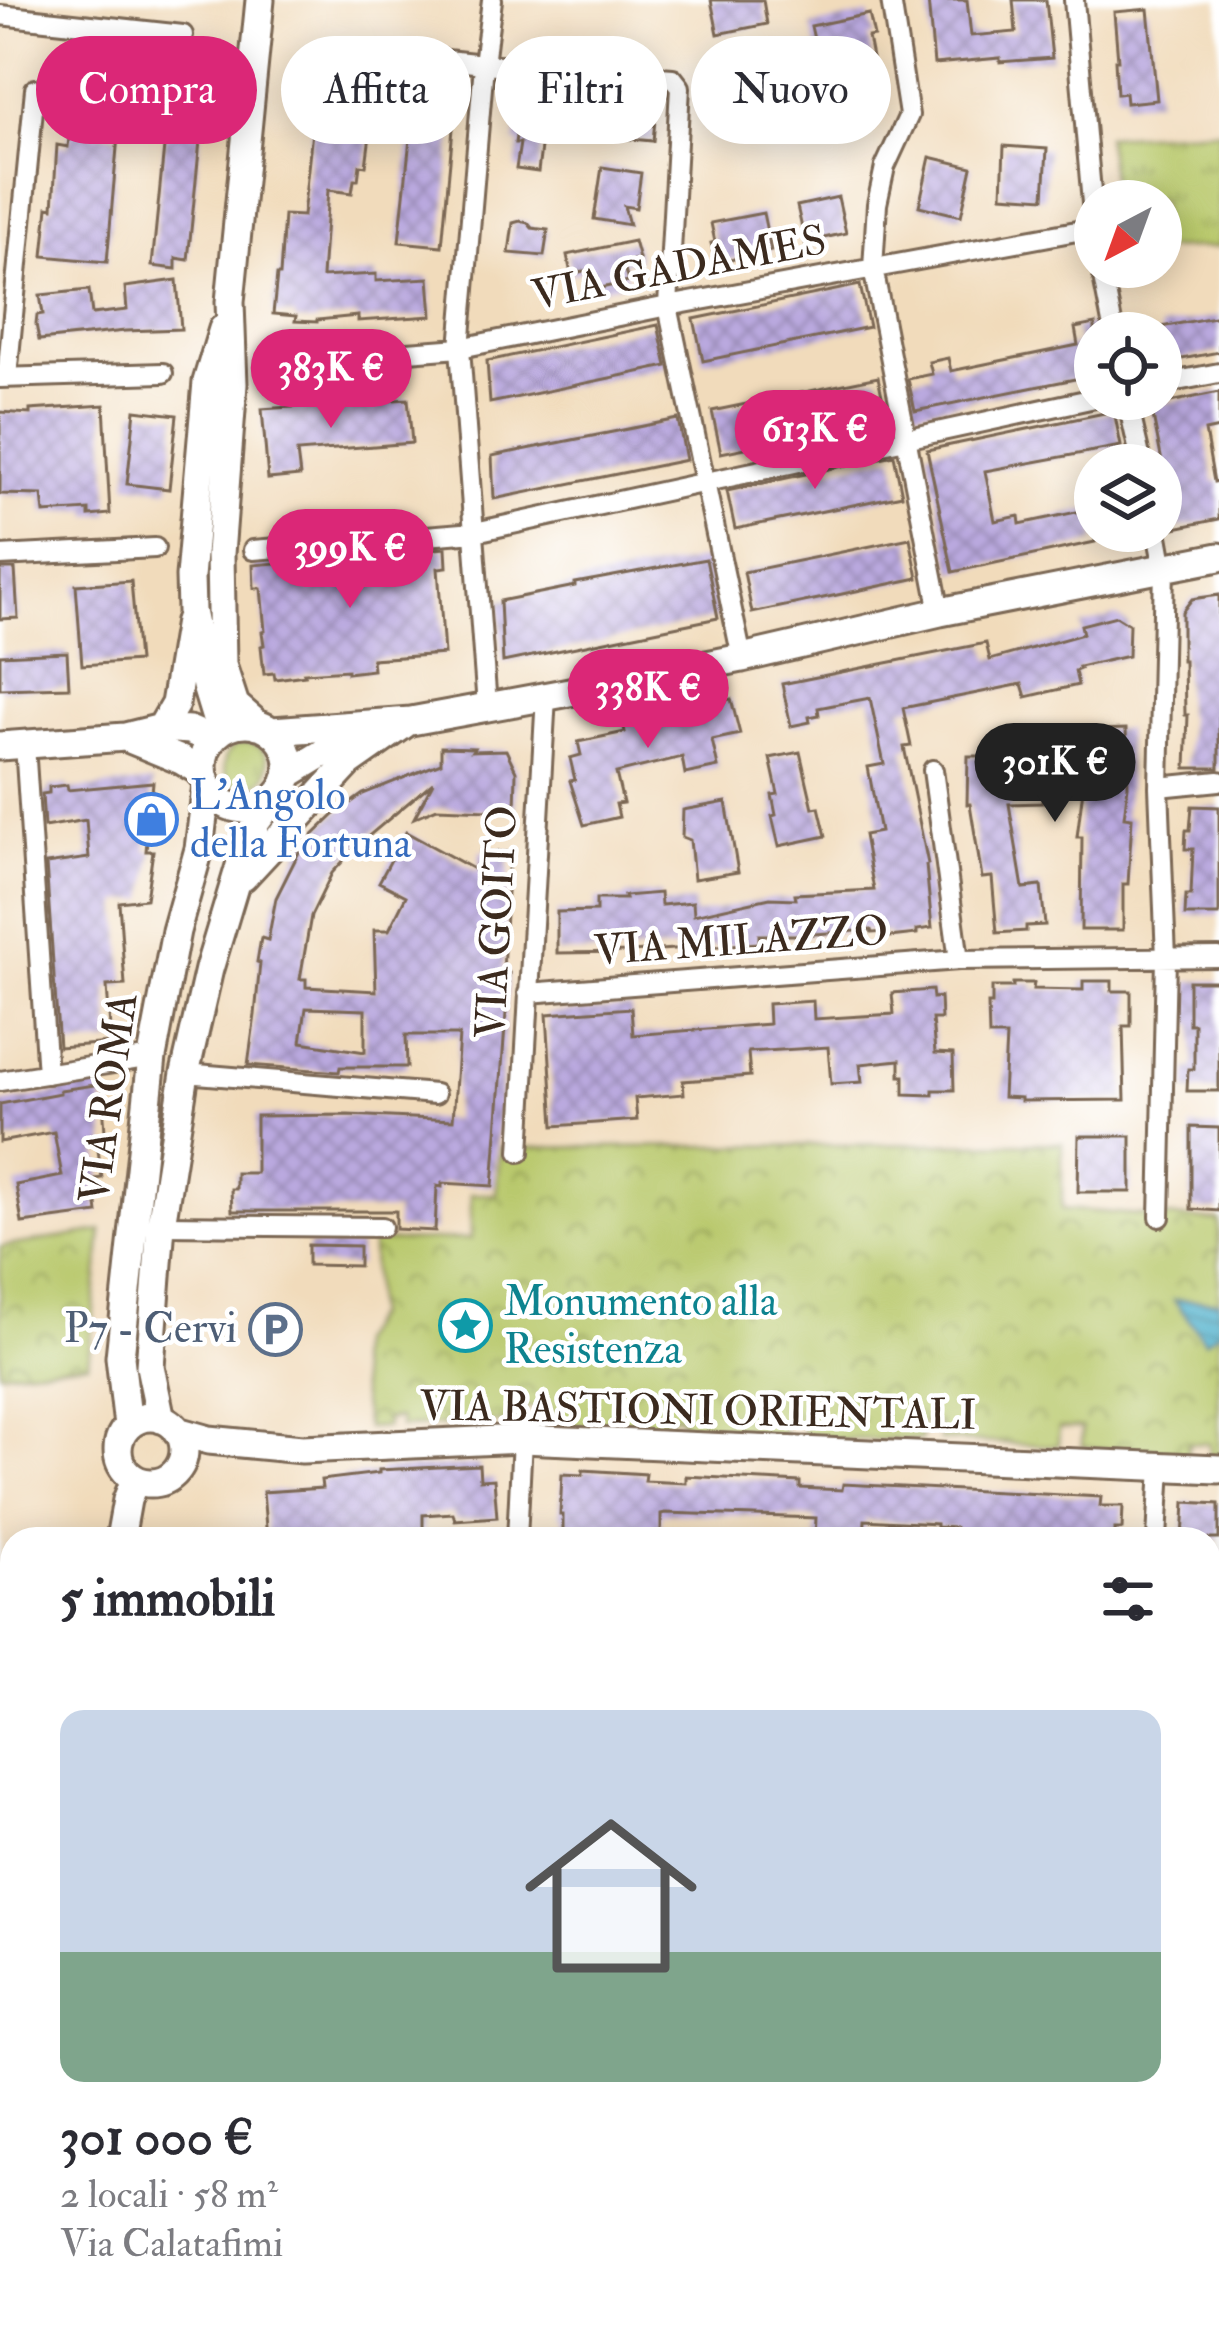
<!DOCTYPE html>
<html lang="it">
<meta charset="utf-8">
<style>
body{margin:0;font-family:"IM FELL Double Pica",serif;background:#f2f2f3;color:#2b2b33;height:100vh;display:flex;flex-direction:column;font-size:45px;white-space:nowrap}
*{box-sizing:border-box;margin:0}
p{font-size:39px;color:#7c7c81}
.icon{flex:none;width:66px;height:66px;fill:none;stroke:currentColor;stroke-width:2;stroke-linecap:round;stroke-linejoin:round}
.map{position:relative;flex:1;overflow:hidden}
.details{position:absolute;left:0px;top:1527px;width:1221px;height:804px;display:flex;flex-direction:column;background:#fff;border-radius:36px 36px 0 0;box-shadow:0 6px 30px #0003}
.details>*{flex:none}
.banner{position:absolute;left:36px;top:36px;width:1149px;height:108px;display:flex;gap:24px}
.needle{width:78px;rotate:221deg}
.controls{position:absolute;left:1074px;top:180px;display:grid;gap:24px}
.controls a{display:grid;place-items:center;width:108px;height:108px;border-radius:50%;background:#fff;box-shadow:0 6px 30px #0003;font-size:60px}
.price{position:absolute;translate:-50% -102px;padding:0 27px;border-radius:42px;background:#db2777;color:#fff;font-size:39px;line-height:78px;filter:drop-shadow(0 3px 6px #0008)}
.price::after{content:'';position:absolute;left:50%;top:72px;width:36px;height:27px;margin-left:-18px;background:inherit;clip-path:polygon(0 0,100% 0,50% 100%)}
.price.on{background:#222;color:#fff}
ul{padding:0;list-style:none}
li{display:grid;align-content:center;gap:24px;height:636px;padding:0 60px}
li+li{border-top:3px solid #e1e1e2}
li span{display:grid;place-items:center;height:372px;border-radius:24px;color:#555}
li>.icon{margin-inline-start:auto}
span .icon{width:216px;height:216px;fill:#fffc;stroke-width:1}
li b{font-size:51px}
h2{display:flex;justify-content:space-between;align-items:center;height:144px;padding:0 60px;font-size:51px}
.tag{padding:0 42px;border-radius:54px;background:#fff;box-shadow:0 6px 30px #0003;font-size:42px;line-height:108px}
.tag.on{background:#db2777;color:#fff}
.map>svg:first-child{display:block}
.grass{fill:url(#grass-tufts);stroke:#7a7944;stroke-width:3}
.park{fill:url(#park-crowns);stroke:#7a7944;stroke-width:3}
.water{fill:url(#water-rules);stroke:#426c74;stroke-width:3}
.building{fill:url(#building-cross-hatch);fill-rule:evenodd}
.lines{fill:none;stroke-linecap:round;stroke-linejoin:round}
.street-casing{stroke:#7b6855;stroke-width:24}
.secondary-casing{stroke:#7b6855;stroke-width:33}
.street{stroke:#fff;stroke-width:18}
.secondary{stroke:#fff;stroke-width:27}
.labels{text-anchor:middle;dominant-baseline:central;stroke-width:9;stroke-linejoin:round;paint-order:stroke}
.street-label{font-size:42px;fill:#3b2a1e;stroke:#fff}
.shop-label{font-size:42px;fill:#366cbe;stroke:#fff;text-anchor:start}
.culture-label{font-size:42px;fill:#0d838f;stroke:#fff;text-anchor:start}
.service-label{font-size:42px;fill:#4e5e75;stroke:#fff;text-anchor:end}
</style>
<div class="map">
<svg width="1219" height="2331" viewBox="0 0 1219 2331">
<defs>
<pattern id="grass-tufts" width="24" height="20" patternUnits="userSpaceOnUse" patternTransform="scale(3)"><rect width="24" height="20" fill="#b8c86a"/><path d="M3 7l-1-3M5 7V3M7 7l1-3M15 17l-1-3M17 17v-4M19 17l1-3" fill="none" stroke="#97a357"/></pattern>
<pattern id="park-crowns" width="20" height="18" patternUnits="userSpaceOnUse" patternTransform="scale(3)"><rect width="20" height="18" fill="#b8c86a"/><path d="M2 6a3 3 0 1 1 6 0M12 15a3 3 0 1 1 6 0" fill="none" stroke="#97a357"/></pattern>
<pattern id="water-rules" width="6" height="5" patternUnits="userSpaceOnUse" patternTransform="scale(3)"><rect width="6" height="5" fill="#4aaeca"/><path d="M0 2.5h6" fill="none" stroke="#3f8ea3"/></pattern>
<pattern id="building-cross-hatch" width="8" height="8" patternUnits="userSpaceOnUse" patternTransform="scale(3)"><rect width="8" height="8" fill="#baa9df"/><path d="M0 0l8 8M0 8l8-8" fill="none" stroke="#988ab4"/></pattern>
</defs>
<rect width="100%" height="100%" fill="#fff"/>
<filter id="ink" filterUnits="userSpaceOnUse"><feTurbulence type="fractalNoise" baseFrequency=".00833" numOctaves="2"/><feDisplacementMap in="SourceGraphic" scale="24" xChannelSelector="R" yChannelSelector="G"/><feConvolveMatrix kernelMatrix="1 2 1 2 8 2 1 2 1" color-interpolation-filters="sRGB"/></filter>
<filter id="wash" filterUnits="userSpaceOnUse"><feTurbulence type="fractalNoise" baseFrequency=".004" numOctaves="4" result="noise"/><feDisplacementMap in="SourceGraphic" scale="48" xChannelSelector="R" yChannelSelector="G"/><feGaussianBlur stdDeviation="2.7" result="paint"/><feColorMatrix in="noise" values="0 0 0 0 0 0 0 0 0 0 0 0 0 0 0 0 0 1.4 0 .05"/><feComposite in="paint" operator="in"/></filter>
<g filter="url(#wash)">
<rect width="100%" height="100%" fill="#f1dbbb"/>
<path class="grass" d="M1219,130V247L1161,249V201H1114L1106,136Z
M224 765a22 22 0 1 1 44 0a22 22 0 1 1-44 0Z"/>
<path class="park" d="M1062,1143V1209L1219,1221V1459H1210L1209,1444L1188,1443L1187,1457L1082,1447V1428H1059L1058,1446L940,1440L939,1423H922L921,1440L804,1439L802,1422H784L782,1437L681,1435V1417H665L663,1434L557,1424L550,1408L518,1407L517,1422L400,1427L399,1418L386,1419V1427L366,1428L355,1360L356,1343L374,1315L372,1242L471,1239V1194H496L500,1148Z
M102,1231L88,1363L0,1372V1247Z"/>
<path class="water" d="M1174,1300L1219,1301V1331L1205,1341Z"/>
<g id="blocks">
<path class="building" d="M711,0H763L767,24L718,34Z
M928,0H967L971,36L1016,32L1013,0H1046L1052,58L1000,62V58L934,64Z
M1148,9L1157,100L1126,103L1125,93L1117,94L1115,60H1118L1114,12Z
M869,14L874,36L868,37L874,68L858,71L859,77L824,85L811,26Z
M57,47L160,60L155,102L97,95L93,133L118,136L107,262L43,256L48,207L53,208L57,145L68,147L72,109L49,106Z
M318,75L457,86L442,246L399,242L410,139L370,135L366,166L360,165L358,180H354L352,193L328,190L322,277L376,274V281L429,278L432,316L358,321V316L317,320V322L295,321L296,316L273,314L277,275H280L284,215L303,216Z
M539,91L557,94L552,132L543,131L538,172L516,169L520,143H515L522,96L538,99Z
M609,100L640,103L639,118L655,120L653,141L587,135L588,115L594,116L595,106H608Z
M166,127L201,131L188,260L176,258V269L152,266Z
M1004,146L1047,149L1044,198L1002,195Z
M930,157L972,167L961,216L919,206Z
M602,167L641,173L636,208L624,206L629,225L594,219Z
M838,197L846,233L824,238L825,243L806,246L797,206Z
M763,213L771,251L716,263L711,243L715,242L711,223Z
M520,221L528,223L532,228L548,230L544,256L509,253L513,223Z
M634,241L639,259L623,262L628,282L592,290L588,270L571,274L567,255Z
M177,280L181,329L125,331L39,340L36,324L37,315L43,314L40,295L89,290L92,314L127,310L125,287Z
M860,285L869,327L703,361L694,319Z
M1219,316V352L1161,363V327Z
M1095,324V384L1087,385L1085,377L915,411L908,379L932,374L929,362L948,358L951,371L1078,345L1075,328Z
M658,325L667,366L490,403L487,361Z
M878,377L887,419L721,453L712,411Z
M1219,392V428L1205,431L1214,482L1219,481V519L1175,528L1151,406Z
M408,399L412,443L297,452L300,476L268,479L262,409Z
M104,405L110,514L89,516V510L44,513L42,495L0,494V412L30,414V410Z
M135,410L177,415L169,489L127,484Z
M1114,411L1121,446L985,471L995,521L1019,516L1020,524L1095,508V542L953,572L927,450Z
M678,419L686,460L494,499L492,456Z
M894,455L902,495L735,529L727,491Z
M910,538L918,578L752,613L744,572Z
M446,548L447,567L438,568L444,654L372,659L373,670L347,673V670L304,673L305,675L275,679L274,673L264,674L261,646L264,645L262,632L265,631L261,588H254L253,565Z
M706,559L718,618L503,662L500,601L575,586V583Z
M0,569H15L18,618L0,619Z
M131,581L138,661L82,665L76,585Z
M1219,595V768H1186L1188,715H1185L1184,661H1182V612L1192,599Z
M1116,616L1129,624L1128,656L1079,667L1080,669L1075,671L1078,685L1026,697L1022,684L903,708L911,746L904,747L928,864L926,865L932,928L917,930V934L889,937L888,932L872,933L871,930L799,935H759V943L631,952L557,953V912L596,911V899H625L624,896L660,893L661,905L693,902L694,915L770,898L796,899L795,894L874,890L864,835L880,832L868,767L884,764L870,698L818,708L819,715L809,717L810,722L791,726L782,684L986,643L990,660L1083,634L1081,625Z
M67,652L69,687L0,689V655Z
M714,697L715,702L731,699L740,734L712,740L718,767L685,774L682,757L616,773L623,803L616,804L619,817L584,825L570,781L575,780L570,758L581,755L578,742L625,732L622,717Z
M1126,729L1128,786L1124,817L1132,818L1128,884H1123V930H1081L1082,837H1077L1085,773L1042,774V803L1009,804L1023,888L1041,886L1045,925L1026,926V931L997,933L992,877L982,878L970,804H967L968,756H984V751H998V747H1064V738L1096,737V730Z
M441,747L474,748L472,751L506,750L516,771L515,811L437,808L414,818L433,782L359,844L332,873L311,916L300,979H306V987L376,991L374,930H389L406,896L379,882L406,832L479,872L480,851L509,852L503,972L509,973L493,1186L442,1183V1187L437,1186L435,1231L396,1229V1211H232L231,1189H236V1173H256V1116L348,1115L453,1120L459,1035H406L407,1067H340L339,1072L248,1065L255,1015L260,963L257,962L261,938L268,940L276,898L302,846L334,815L363,794L441,763ZM306,1008L365,1010V1052L301,1042Z
M800,752L813,808L819,807L826,836L779,846L772,816L776,815L772,795L778,794L770,758Z
M153,782L146,851H153L146,899L119,902L125,985L107,986L111,1043L59,1047L46,864L89,858L86,820L44,827L42,794L49,793V787L67,785L68,790Z
M726,802L738,872L694,879L690,840L682,837L683,810Z
M1192,806L1219,807V915H1185L1186,895H1191L1193,849H1185L1186,830H1190Z
M1083,981H1112V991H1131V1026H1123L1125,1100L1021,1101V1098L1003,1097L1006,1036H989L988,1004H992V987H1013V983H1034L1033,989L1083,990Z
M1189,981H1219V1091H1187L1188,1069H1194V1024H1189Z
M932,990L933,998L940,997L941,1019H932L935,1053L953,1054L954,1090H933V1095L904,1094V1076H900V1060L860,1064L862,1082L831,1084L828,1047L748,1052L750,1076L683,1081L684,1094L635,1098L637,1120L554,1126L547,1014L631,1008L633,1035L769,1024L768,1004L813,1001L814,1019L894,1014L892,993Z
M102,1084L106,1149L98,1150L102,1178L94,1179L98,1213L22,1223L16,1185L62,1176L54,1132L0,1142V1104L60,1093V1090Z
M1191,1127L1219,1128V1211L1191,1209Z
M1079,1136H1131V1192H1078Z
M308,1245L359,1246V1266L308,1265Z
M479,1465L480,1480L494,1479L497,1517L455,1520L453,1513L423,1515V1539H267L263,1492L322,1488L321,1480L379,1473V1470Z
M583,1470L646,1474L645,1481L686,1483V1476L800,1482V1488L842,1490L843,1484L1101,1497L1100,1506H1123L1122,1529H1115V1539H954L955,1528L936,1527V1524L865,1520L864,1539H828L815,1538L816,1518L665,1513L661,1514V1539H563V1515H560L562,1474L583,1475Z
M1185,1502L1219,1504V1539H1183Z"/>
</g>
</g>
<g filter="url(#ink)">
<use href="#blocks" fill-opacity="0" stroke="#7b6855" stroke-width="3"/>
<g class="lines">
<defs>
<path id="street" d="M891,0L909,115L885,167L877,204L873,268L940,612
M1074,0L1095,237
M0,15L183,35
M343,49L484,64L673,78L680,87L668,306L742,658
M1101,267L1114,333
M277,362L460,348L668,306L1093,228
M7,377L35,89
M0,378L163,373
M1161,384L1219,373
M1127,399L1142,465
M1157,531L1164,569L1159,787L1166,958L1160,1217
M253,550L475,532L1095,398
M0,556L155,548
M487,706L460,348L484,64L492,0
M25,745L47,1074
M933,770L959,960
M1159,787L1219,781
M528,993L959,960L1219,957
M185,1073L435,1094
M0,1081L152,1057
M520,1152L546,696
M161,1225L382,1227
M517,1539L522,1439
M1157,1539L1161,1466
M1209,1688H1219
M1209,1884L1219,1883
M1209,2144L1219,2145
M872,2319L980,2331
M334,2331V2319
M486,2331V2319
M712,2331L713,2319
M1056,2331L1057,2319"/>
<path id="secondary" d="M203 766a43 43 0 1 1 86 0a43 43 0 1 1-86 0Z
M258,725L235,705L222,665L220,554L233,384L230,302L260,0
M161,728L175,704L189,621
M272,731L411,721L559,694L742,658L940,612L1219,557
M220,732L206,686L191,611L190,577L207,382L223,329
M125,737L181,760L203,773
M0,746L125,737L161,728L189,730L212,740
M289,774L351,736L369,728
M243,877L349,763L406,723
M118 1450a33 33 0 1 1 66 0a33 33 0 1 1-66 0Z
M161,1419L150,1366L161,1225L185,1073L209,969L240,866L256,822L271,802
M128,1426L120,1357L152,1057L176,931L199,849L207,784
M177,1431L209,1440L302,1449L522,1439L1219,1469
M120,1539L127,1500L135,1480
M50,2331L51,2319"/>
</defs>
<use href="#street" class="street-casing"/>
<use href="#secondary" class="secondary-casing"/>
<use href="#street" class="street"/>
<use href="#secondary" class="secondary"/>
</g>
</g>
<defs>
<symbol id="shop-ring" viewBox="-11 -11 22 22"><circle r="9.5" fill="#fff" stroke="#3f7fe0" stroke-width="1.5"/><path d="M-5-2.5h2.3a2.7 3.5 0 0 1 5.4 0H5L5.5 6h-11ZM-1.5-2.5h3a1.5 2.3 0 0 0-3 0Z" fill="#3f7fe0"/></symbol>
<symbol id="sight-ring" viewBox="-11 -11 22 22"><circle r="9.5" fill="#fff" stroke="#0f9aa8" stroke-width="1.5"/><path d="M0-6L1.8-2.2L6-1.7L2.9 1.2L3.7 5.4L0 3.3L-3.7 5.4L-2.9 1.2L-6-1.7L-1.8-2.2Z" fill="#0f9aa8"/></symbol>
<symbol id="parking-ring" viewBox="-11 -11 22 22"><circle r="9.5" fill="#fff" stroke="#5c6f8a" stroke-width="1.5"/><path d="M-3.5-5.5H1a3.5 3.5 0 0 1 0 7H-1V5.5H-3.5ZM-1-3.4V-.6H.8a1.4 1.4 0 0 0 0-2.8Z" fill="#5c6f8a"/></symbol>
</defs>
<g fill-rule="evenodd">
<use href="#shop-ring" x="122" y="790" width="59" height="59"/>
<use href="#sight-ring" x="436" y="1296" width="59" height="59"/>
<use href="#parking-ring" x="246" y="1300" width="59" height="59"/>
</g>
<g class="labels">
<g class="street-label">
<text transform="translate(679 268) rotate(-11)">VIA GADAMES</text>
<text transform="translate(497 922) rotate(-87)">VIA GOITO</text>
<text transform="translate(741 941) rotate(-4)">VIA MILAZZO</text>
<text transform="translate(109 1098) rotate(-82)">VIA ROMA</text>
<text transform="translate(698 1411) rotate(1)">VIA BASTIONI ORIENTALI</text>
</g>
<g class="shop-label">
<text x="190" y="796">L'Angolo<tspan x="190" dy="48">della Fortuna</tspan></text>
</g>
<g class="culture-label">
<text x="504" y="1302">Monumento alla<tspan x="504" dy="48">Resistenza</tspan></text>
</g>
<g class="service-label">
<text x="237" y="1329">P7 - Cervi</text>
</g>
</g>
</svg>
<div class="controls">
<a><svg class="needle" viewBox="-14 -14 28 28"><path d="M0-13l5 13h-10z" fill="#e53935"/><path d="M0 13l5-13h-10z" fill="#7c7c81"/></svg></a>
<a><svg class="icon" aria-label="locate" viewBox="0 0 24 24"><circle cx="12" cy="12" r="6"/><path d="M12 2v4M12 18v4M2 12h4M18 12h4"/></svg></a>
<a><svg class="icon" aria-label="layers" viewBox="0 0 24 24"><path d="M12 4l9 5-9 5-9-5zM3 14l9 5 9-5"/></svg></a>
</div>
<b class="price" style="left:331px;top:431px">383K €</b>
<b class="price" style="left:815px;top:492px">613K €</b>
<b class="price" style="left:350px;top:611px">399K €</b>
<b class="price" style="left:648px;top:751px">338K €</b>
<b class="price on" style="left:1055px;top:825px">301K €</b>
<div class="banner">
<a class="tag on">Compra</a>
<a class="tag">Affitta</a>
<a class="tag">Filtri</a>
<a class="tag">Nuovo</a>
</div>
<section class="details">
<h2>5 immobili<svg class="icon" aria-label="filters" viewBox="0 0 24 24"><path d="M4 7h16M4 17h16"/><circle cx="9" cy="7" r="2"/><circle cx="15" cy="17" r="2"/></svg></h2>
<ul>
<li><span style="background:linear-gradient(#c9d6e8 65%,#7fa58c 0)"><svg class="icon" aria-label="home" viewBox="0 0 24 24"><path d="M3 11l9-7 9 7M6 9v11h12V9"/></svg></span><div><b>301 000 €</b><p>2 locali · 58 m²</p><p>Via Calatafimi</p></div></li>
</ul>
</section>
</div>
